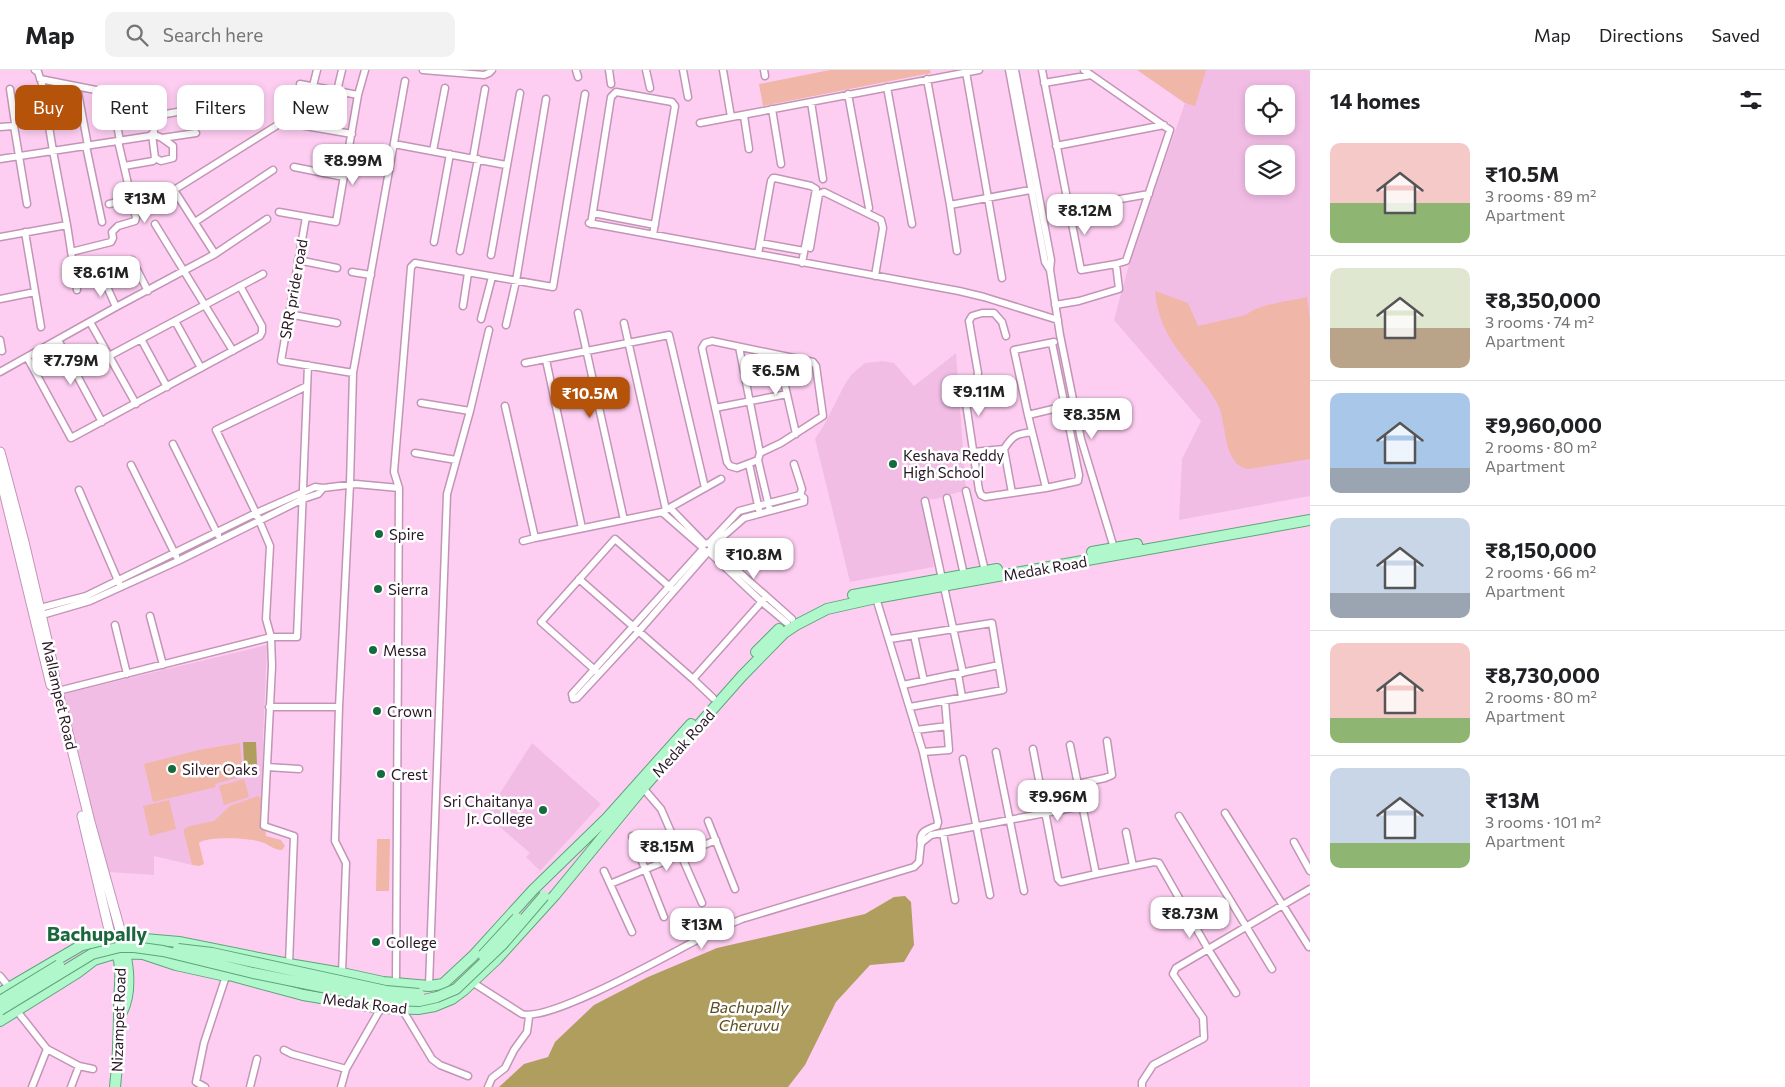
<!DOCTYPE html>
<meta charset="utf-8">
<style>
body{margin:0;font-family:Commissioner,sans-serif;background:#f2f2f2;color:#202124;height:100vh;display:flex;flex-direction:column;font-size:19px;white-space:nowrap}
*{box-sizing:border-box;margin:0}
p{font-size:16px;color:#757577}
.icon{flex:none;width:28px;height:28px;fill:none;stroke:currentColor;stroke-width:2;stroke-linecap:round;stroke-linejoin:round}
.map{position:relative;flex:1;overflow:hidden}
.panel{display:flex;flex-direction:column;background:#fff;width:475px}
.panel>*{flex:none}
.guide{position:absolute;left:15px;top:15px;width:475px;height:45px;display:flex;gap:10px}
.fabs{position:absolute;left:1245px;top:15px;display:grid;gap:10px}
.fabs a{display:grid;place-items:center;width:50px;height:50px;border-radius:10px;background:#fff;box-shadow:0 2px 8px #0003;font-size:25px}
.price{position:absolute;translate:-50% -42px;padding:0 11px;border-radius:10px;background:#fff;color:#222;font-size:16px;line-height:32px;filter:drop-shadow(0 1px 2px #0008)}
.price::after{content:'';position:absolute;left:50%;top:30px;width:15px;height:11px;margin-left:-8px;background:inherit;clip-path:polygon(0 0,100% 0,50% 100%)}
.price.selected{background:#b45309;color:#fff}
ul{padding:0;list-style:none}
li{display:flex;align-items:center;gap:15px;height:125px;padding:0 20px}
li+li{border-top:1px solid #e0e0e0}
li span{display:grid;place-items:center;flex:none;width:140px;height:100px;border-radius:10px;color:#555}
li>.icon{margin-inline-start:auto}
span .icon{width:60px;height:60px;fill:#fffc;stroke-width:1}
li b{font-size:21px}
h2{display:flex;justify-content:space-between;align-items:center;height:60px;padding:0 20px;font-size:21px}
.tag{padding:0 18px;border-radius:10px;background:#fff;box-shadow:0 2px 8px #0003;font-size:18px;line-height:45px}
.tag.selected{background:#b45309;color:#fff}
header{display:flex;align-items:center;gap:30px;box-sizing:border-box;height:70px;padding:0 25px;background:#fff;border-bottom:1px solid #e0e0e0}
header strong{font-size:24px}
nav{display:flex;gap:28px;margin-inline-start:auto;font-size:18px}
.search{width:350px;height:45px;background:#f2f2f2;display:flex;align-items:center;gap:12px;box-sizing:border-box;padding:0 18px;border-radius:10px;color:#757577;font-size:19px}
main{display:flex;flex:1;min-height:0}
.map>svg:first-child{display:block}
.built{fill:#f2bde5;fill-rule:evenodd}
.green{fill:#f0b6a7}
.water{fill:#b09e5f}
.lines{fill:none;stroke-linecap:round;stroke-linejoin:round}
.minor-casing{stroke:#c295b7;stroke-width:9}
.secondary-casing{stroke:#c295b7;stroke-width:11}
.primary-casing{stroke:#5ea57a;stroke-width:12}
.minor{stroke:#fff;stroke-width:6}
.secondary{stroke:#fff;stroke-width:9}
.primary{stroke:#b0f7cb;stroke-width:10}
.primary-bridge-casing{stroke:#5ea57a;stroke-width:12;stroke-linecap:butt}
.primary-bridge{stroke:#b0f7cb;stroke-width:10}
.poi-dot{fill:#146b3e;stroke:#fff;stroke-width:2}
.labels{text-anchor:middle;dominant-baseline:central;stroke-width:5;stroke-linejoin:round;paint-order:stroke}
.street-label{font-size:15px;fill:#271623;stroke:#fff}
.poi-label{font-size:15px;fill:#271623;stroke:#fff;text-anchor:start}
.water-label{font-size:16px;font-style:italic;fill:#5d501f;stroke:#fff}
.district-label{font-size:20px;font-weight:bold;fill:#1a663d;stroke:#fff}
</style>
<header>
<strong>Map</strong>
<div class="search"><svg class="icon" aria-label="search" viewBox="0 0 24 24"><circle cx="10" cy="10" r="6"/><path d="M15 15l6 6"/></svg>Search here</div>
<nav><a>Map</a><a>Directions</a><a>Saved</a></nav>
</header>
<main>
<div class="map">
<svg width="1310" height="1017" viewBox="0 0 1310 1017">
<rect width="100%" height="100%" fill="#fecef2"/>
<path class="built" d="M1138,0H1310V426L1179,450L1182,389L1201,351L1114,250L1131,187L1185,33ZM1254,24H1286V56H1254ZM1254,84H1286V116H1254Z
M956,283L966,420L936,429H921L934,497L850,512L815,369L824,355L845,314L852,304L865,293L883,291L894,293L914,316Z
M267,575L263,669L262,767L184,764L192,795L154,786V805L108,802L63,624Z
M532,673L601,734L540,801L526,787L530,783L486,745Z"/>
<path class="green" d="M830,0H930L931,3L763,36L759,14Z
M1137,0H1206L1195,36L1185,33Z
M1155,221L1188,233L1198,256L1246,245C1258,234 1291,231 1307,227L1310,250V389L1248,399C1221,394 1228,352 1217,333C1194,292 1159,273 1155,221Z
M240,673L243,706L215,714L216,717L153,732L144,694L199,680Z
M244,709L249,727L224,735L219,716Z
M258,726L263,730L266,766L281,770L285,776L282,780C273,780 269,774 261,772C250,768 208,766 199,773L204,794L199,796L192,795L184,764V759L190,756L214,751L230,736Z
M169,730L176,759L150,766L143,736Z
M377,769H390L389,821H376Z"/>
<path class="water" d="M243,672H256L257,694H252V700H247V695H244Z
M905,826L911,832L914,875L904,892L870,895L836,932L805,995L788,1017H499L524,994L548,987L555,972L594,935L648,907L717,878L865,844L894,827Z"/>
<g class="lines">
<defs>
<path id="minor" d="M423,0L484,5L489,3L492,0
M576,0L578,7
M609,0L611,14
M646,0L650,18
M683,0L688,27
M723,0L731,47
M764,0L765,6
M1009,0L1045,192L1050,200
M1015,0L1051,190L1050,200L1060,265L1081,369L1114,478
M1042,0L1081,200L1116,194L1119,219L1079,231L1055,235
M1084,0L1170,60L1126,191L1116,194
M966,2L1002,208
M40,9L111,23L120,71
M927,9L950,135
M1044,13L1091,5
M300,14L358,25
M313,16L317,0
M77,17L88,76
M887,17L912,154
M337,21L342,0
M848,24L869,138
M811,32L823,109
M772,39L781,94
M744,46L749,79
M288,53L352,64
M700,53L979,0
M14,56L27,134
M0,57L14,56L15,53L10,19
M394,74L506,95
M86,76L102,152
M1056,76L1164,55
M433,81L445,18
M155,88L161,91L173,88V76L162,68
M473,88L485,19
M0,89L150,66L154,62L153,49L154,46L235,32L247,33
M124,96L153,91L155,88L152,64L162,68L196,63
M294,97L344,107
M109,134L131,129
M1069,138L1149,124
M279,142L336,152L358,25L365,0
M593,143L655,155
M306,147L281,291L353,303
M195,152L273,100
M589,153L959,221L984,227L1058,250
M155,154L233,281
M591,154L611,27L616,22L672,32L675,36L653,165
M67,155L77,220
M25,162L41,257
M0,167L67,155L53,81L42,14L38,2L35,0
M434,172L450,84
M760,173L804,181
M810,178L819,124L824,122L881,150L883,158L875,206
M460,181L478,89
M957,181L950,135L1035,119
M71,182L111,172L113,168L112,162L118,156L135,151L136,148L118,71
M215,184L174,120L276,56
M758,184L771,111L773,108H775L811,116L816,119L802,193
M491,185L520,23
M132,190L148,221
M298,190L337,198
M352,202L371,205
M104,210L116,237
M0,229L35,222
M463,236L468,203
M578,243L624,450
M288,244L337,253
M481,249L492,207
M175,251L201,298
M90,252L136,334
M624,253L666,440
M506,255L516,211L546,29
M1006,266L1002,252L994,243H982L972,246L969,251L978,303C977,312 973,313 965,316L964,320L979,420L981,425L985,427L1046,418
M141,269L167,317
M0,270L2,281
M58,270L102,352
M1054,272L1014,280L1028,345L1074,334
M739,277L760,383
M778,285L796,364
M109,286L263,204
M27,287L71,368L260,266L262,262V256L240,216
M546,290L582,458
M525,293L669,265L705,418
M0,302L116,237L215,184L267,149
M421,333L470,341
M505,336L535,468
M715,338L787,324
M1028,345L1046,418L1078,411L1079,405L1052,273
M173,374L218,465
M1004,379L1012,423
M973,382L1004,379C1013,365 1016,364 1032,362
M415,383L456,390
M758,390L737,398L730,396L727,392L702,278L705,273L712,271L813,292L816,296L823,346L781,373L760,383L758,390L770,441
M749,394L759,440
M131,395L176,486
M79,420L119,513
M966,421L985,501
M947,428L964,505
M925,431L942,509
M670,438L704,473
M662,442L702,477
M523,471L535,468L662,442L721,409
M709,473L711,475V480L705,482L702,478L703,474L709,473L739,441L800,425
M712,476L744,448L804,432V428L800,425L802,419L794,394
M712,478L792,549
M702,480L572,624L573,629L577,628L639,561L708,482
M709,482L762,532L787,553
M579,509L693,609L766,527
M944,517L963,603
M876,528L923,682L938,752L937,756C927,759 918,762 921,775
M40,538L86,526L256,443L315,417L323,418L356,414L399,418
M42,545L90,531L178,491L303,429L318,424L323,418
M150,546L163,595
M115,555L127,604
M914,565L924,611
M890,569L992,553L1003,620L910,637
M596,601L541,552L615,469L671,518
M958,604L962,627
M693,609L713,628
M903,615L999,595
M58,621L271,567H297L308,295
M269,637H339
M916,660L947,656
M1070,675L1096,804L1154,792L1159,793L1208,879L1236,923
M1033,679L1058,809L1061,812L1096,804
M923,682L949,680L945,631
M996,682L1024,821
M963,689L990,825
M267,697L299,699
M1077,714L1105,708L1112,705L1107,671
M643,718L661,739L702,833
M1225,743L1309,877
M1179,746L1272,899
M708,751L735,819
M1126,762L1133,796
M943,763L955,830
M632,766L664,847
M1294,772L1310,801
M604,801L632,862
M610,814L716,770
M289,894L294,766L264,756L272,596L271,567L266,549L270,476L256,443L216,360L307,316
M342,903L346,793L335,771L339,637L350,414L353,303L405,11
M0,906L9,917
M472,912L522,944C551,953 682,877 714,861C723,856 733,853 742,849L914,797L919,792L921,773L931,765L1082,736
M396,913L399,418L394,402L411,197L415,193L553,217L585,24
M429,916L447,424L470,341L489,260
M402,939L432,989L440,995L468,1006
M17,941L47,979L79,996L93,999
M284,980L292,984L346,999
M32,1017L47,979
M71,1017L79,996
M205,1017L196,1012L204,973L226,906
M250,1017L257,989
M341,1017L346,999L381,938
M488,1017L492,1008L505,998L514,980L527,962L529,947
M1142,1017V1012L1153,995L1204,968L1203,948L1173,904L1176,898L1310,819"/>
<path id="secondary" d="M0,382L24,472L51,587L55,610L90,752L122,867
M0,405L51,615
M82,746L111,868"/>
<path id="primary" d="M1092,482L1137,474
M853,525L997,499
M756,582L779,559
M0,923L82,875L122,867L179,872L289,894L342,903L383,912L429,916L443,914L473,886L533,820L607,748L691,654
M122,942C131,924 129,901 125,882
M0,951L77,903L94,890L117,883L143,884L176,895L226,906L229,905L303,925L381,938L418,939L435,936L452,929L464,920L497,889L555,825L643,718L742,606L784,563L796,555L827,539L876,528L1310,450
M115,1017C118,990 119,963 119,936C119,917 123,901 117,883"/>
</defs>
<use href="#minor" class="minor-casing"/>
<use href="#secondary" class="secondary-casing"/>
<use href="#primary" class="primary-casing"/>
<use href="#minor" class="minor"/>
<use href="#secondary" class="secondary"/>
<use href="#primary" class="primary"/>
<defs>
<path id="primary-bridge" d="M178,879L212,883L386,921L419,924
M483,885L517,848
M0,931L59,895
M0,940L92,884L120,877H134L163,881L253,903L352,923L393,930L419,931L437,927L456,919L502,875L544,826"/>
</defs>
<use href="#primary-bridge" class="primary-bridge-casing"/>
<use href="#primary-bridge" class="primary-bridge"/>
</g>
<g class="poi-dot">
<circle cx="893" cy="394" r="5"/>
<circle cx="379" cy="464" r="5"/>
<circle cx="378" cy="519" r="5"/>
<circle cx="373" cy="580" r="5"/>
<circle cx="377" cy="641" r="5"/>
<circle cx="172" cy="699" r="5"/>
<circle cx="381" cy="704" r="5"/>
<circle cx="543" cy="740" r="5"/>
<circle cx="376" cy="872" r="5"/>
</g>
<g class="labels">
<g class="street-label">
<text transform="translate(293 219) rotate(-80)">SRR pride road</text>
<text transform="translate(1045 498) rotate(-10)">Medak Road</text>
<text transform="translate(60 625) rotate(77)">Mallampet Road</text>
<text transform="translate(683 673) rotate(-48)">Medak Road</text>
<text transform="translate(365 933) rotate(7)">Medak Road</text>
<text transform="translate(118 950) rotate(-88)">Nizampet Road</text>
</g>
<g class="poi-label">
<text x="903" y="385">Keshava Reddy<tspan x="903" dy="17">High School</tspan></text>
<text x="389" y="464">Spire</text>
<text x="388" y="519">Sierra</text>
<text x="383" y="580">Messa</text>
<text x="387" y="641">Crown</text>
<text x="182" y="699">Silver Oaks</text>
<text x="391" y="704">Crest</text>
<text x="533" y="731" text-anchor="end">Sri Chaitanya<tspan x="533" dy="17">Jr. College</tspan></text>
<text x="386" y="872">College</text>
</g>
<g class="water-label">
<text x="749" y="936">Bachupally<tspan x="749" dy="18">Cheruvu</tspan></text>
</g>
<g class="district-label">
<text x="97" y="863">Bachupally</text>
</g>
</g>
</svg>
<div class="fabs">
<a><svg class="icon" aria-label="locate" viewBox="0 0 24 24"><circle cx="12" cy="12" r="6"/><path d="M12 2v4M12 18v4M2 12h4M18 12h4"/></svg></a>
<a><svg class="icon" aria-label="layers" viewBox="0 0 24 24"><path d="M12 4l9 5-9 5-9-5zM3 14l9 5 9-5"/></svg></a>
</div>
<b class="price" style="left:353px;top:116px">₹8.99M</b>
<b class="price" style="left:145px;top:154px">₹13M</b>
<b class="price" style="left:1085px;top:166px">₹8.12M</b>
<b class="price" style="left:101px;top:228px">₹8.61M</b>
<b class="price" style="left:71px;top:316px">₹7.79M</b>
<b class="price" style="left:776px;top:326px">₹6.5M</b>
<b class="price" style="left:979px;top:347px">₹9.11M</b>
<b class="price selected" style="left:590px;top:349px">₹10.5M</b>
<b class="price" style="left:1092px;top:370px">₹8.35M</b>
<b class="price" style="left:754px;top:510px">₹10.8M</b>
<b class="price" style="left:1058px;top:752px">₹9.96M</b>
<b class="price" style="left:667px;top:802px">₹8.15M</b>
<b class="price" style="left:1190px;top:869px">₹8.73M</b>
<b class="price" style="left:702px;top:880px">₹13M</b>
<div class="guide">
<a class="tag selected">Buy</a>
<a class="tag">Rent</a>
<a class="tag">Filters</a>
<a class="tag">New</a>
</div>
</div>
<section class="panel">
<h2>14 homes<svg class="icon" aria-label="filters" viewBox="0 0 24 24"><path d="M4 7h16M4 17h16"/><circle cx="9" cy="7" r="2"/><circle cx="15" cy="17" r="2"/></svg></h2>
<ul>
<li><span style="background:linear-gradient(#f6c9c9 60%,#8fb573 0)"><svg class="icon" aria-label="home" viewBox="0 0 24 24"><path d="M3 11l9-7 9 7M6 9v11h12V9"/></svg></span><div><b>₹10.5M</b><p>3 rooms · 89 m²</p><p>Apartment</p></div></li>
<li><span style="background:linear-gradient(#dfe7d0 60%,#b9a48a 0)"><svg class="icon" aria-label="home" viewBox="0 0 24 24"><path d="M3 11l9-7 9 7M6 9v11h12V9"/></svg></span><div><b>₹8,350,000</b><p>3 rooms · 74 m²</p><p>Apartment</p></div></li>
<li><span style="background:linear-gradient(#a9c7e8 75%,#9aa5b1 0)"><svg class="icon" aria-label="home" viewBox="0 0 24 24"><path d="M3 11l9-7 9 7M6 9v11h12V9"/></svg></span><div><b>₹9,960,000</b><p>2 rooms · 80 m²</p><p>Apartment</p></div></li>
<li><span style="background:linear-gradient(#c9d6e8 75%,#9aa5b1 0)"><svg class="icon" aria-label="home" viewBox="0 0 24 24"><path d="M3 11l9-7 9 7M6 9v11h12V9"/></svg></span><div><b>₹8,150,000</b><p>2 rooms · 66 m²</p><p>Apartment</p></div></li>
<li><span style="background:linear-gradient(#f6c9c9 75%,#8fb573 0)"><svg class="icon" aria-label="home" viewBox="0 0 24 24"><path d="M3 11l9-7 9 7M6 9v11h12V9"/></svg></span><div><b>₹8,730,000</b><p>2 rooms · 80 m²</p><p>Apartment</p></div></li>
<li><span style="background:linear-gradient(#c9d6e8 75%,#8fb573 0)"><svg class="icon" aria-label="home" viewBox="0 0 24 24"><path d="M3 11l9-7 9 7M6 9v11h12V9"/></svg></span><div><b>₹13M</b><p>3 rooms · 101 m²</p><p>Apartment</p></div></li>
</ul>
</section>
</main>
